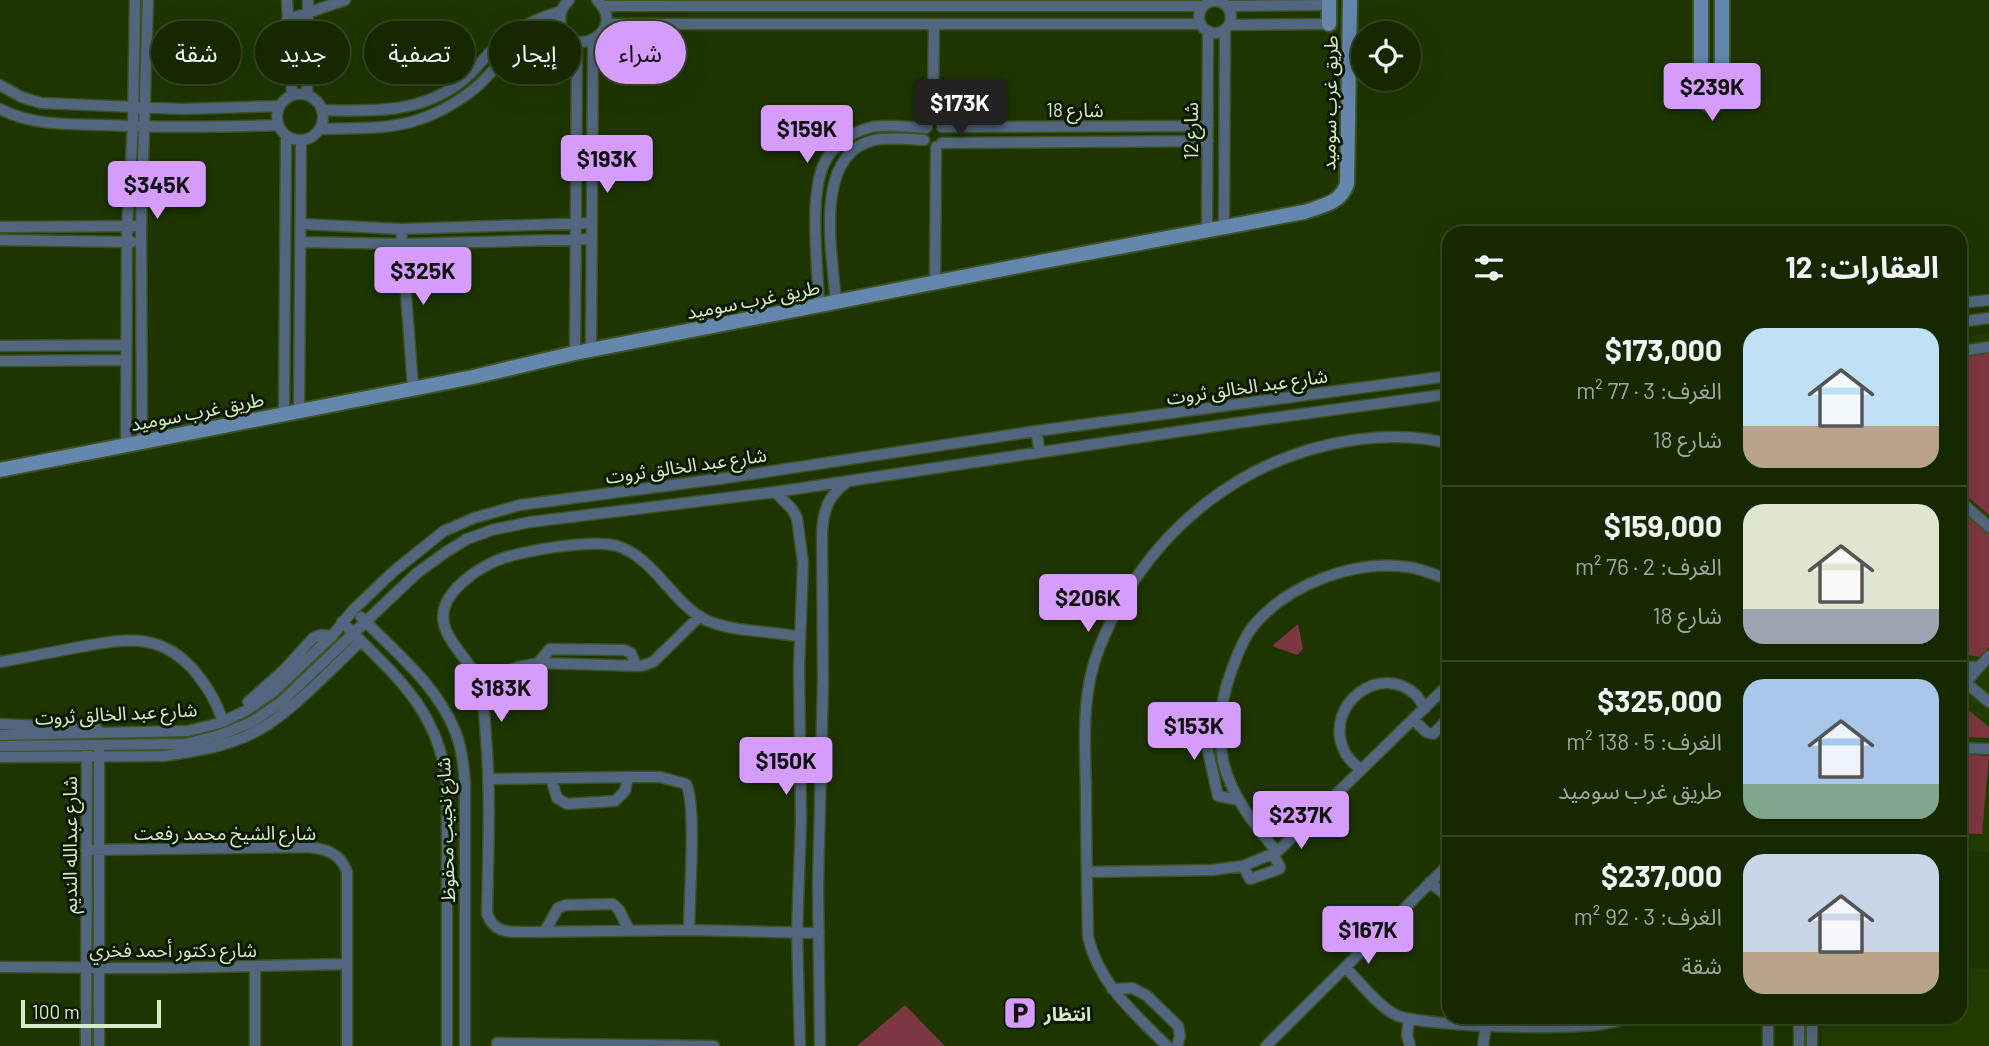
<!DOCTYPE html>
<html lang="ar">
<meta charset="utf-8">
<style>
body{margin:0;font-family:Barlow,"Noto Sans Arabic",sans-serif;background:#23340f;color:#f1f3f6;direction:rtl;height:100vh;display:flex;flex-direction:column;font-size:26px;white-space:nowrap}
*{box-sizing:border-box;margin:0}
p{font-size:23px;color:#9ea699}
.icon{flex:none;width:38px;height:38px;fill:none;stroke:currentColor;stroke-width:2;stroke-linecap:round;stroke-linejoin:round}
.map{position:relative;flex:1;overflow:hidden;direction:ltr}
.panel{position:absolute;left:1442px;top:226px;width:525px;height:798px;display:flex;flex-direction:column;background:#162800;border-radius:21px;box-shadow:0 7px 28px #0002,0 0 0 2px #354422;direction:rtl}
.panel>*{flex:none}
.top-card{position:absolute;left:21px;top:21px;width:665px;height:63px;direction:rtl;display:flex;gap:14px}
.buttons{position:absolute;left:1351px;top:21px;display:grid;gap:14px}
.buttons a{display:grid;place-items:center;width:70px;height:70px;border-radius:50%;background:#162800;box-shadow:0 7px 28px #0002,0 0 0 2px #354422;font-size:35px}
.scale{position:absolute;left:21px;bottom:18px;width:140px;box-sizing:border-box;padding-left:7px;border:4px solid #d8ebc8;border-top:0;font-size:19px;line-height:24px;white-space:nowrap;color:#d8ebc8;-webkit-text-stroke:5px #0d1a01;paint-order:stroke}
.price{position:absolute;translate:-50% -60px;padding:0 16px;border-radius:7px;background:#d59cfb;color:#111;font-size:23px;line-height:46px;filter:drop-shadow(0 2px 4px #0008)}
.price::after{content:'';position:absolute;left:50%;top:42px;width:21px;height:16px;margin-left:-10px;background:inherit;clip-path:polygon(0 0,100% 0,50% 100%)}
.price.active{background:#222;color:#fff}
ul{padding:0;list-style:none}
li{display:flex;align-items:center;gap:21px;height:175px;padding:0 28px}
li+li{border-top:2px solid #354422}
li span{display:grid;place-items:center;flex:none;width:196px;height:140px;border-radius:21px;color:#555}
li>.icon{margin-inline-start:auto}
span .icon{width:84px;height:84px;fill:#fffc;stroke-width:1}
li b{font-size:30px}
h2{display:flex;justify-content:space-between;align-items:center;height:84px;padding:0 28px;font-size:30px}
.pill{padding:0 24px;border-radius:32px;background:#162800;box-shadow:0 7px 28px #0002,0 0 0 2px #354422;font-size:24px;line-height:63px}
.pill.active{background:#d59cfb;color:#111}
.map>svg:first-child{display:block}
.built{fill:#233d00}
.green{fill:#7d3743}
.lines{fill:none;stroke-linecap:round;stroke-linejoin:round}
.street-casing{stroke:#3c5220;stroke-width:13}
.secondary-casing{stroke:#3c5220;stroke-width:18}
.street{stroke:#52677f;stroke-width:10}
.secondary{stroke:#6587ad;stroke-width:14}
.labels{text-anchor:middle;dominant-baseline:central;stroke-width:6;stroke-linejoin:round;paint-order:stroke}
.street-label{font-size:19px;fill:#d8ebc8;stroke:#0d1a01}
.poi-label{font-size:19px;font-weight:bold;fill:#d8ebc8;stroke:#0d1a01;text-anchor:start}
</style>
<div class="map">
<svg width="1989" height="1046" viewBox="0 0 1989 1046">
<rect width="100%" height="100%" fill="#1e3500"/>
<path class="built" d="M1989,334V852L1960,850V338Z
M1960,967L1989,969V1046H1822V1017H1960Z"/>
<path class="green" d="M1989,353V515L1960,490V358Z
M1960,507L1989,534V647L1981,657L1960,654Z
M1298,624L1303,649L1297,655L1272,646Z
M1960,703L1989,727V738L1960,737Z
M1960,754L1989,756L1982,834L1960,833Z
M905,1005L945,1046H857Z"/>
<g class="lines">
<defs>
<path id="street" d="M287,0L292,95
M569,0C562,7 558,15 561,25C571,62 629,31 597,0
M1199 17a16 16 0 1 1 32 0a16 16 0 1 1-32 0Z
M603,6H1204
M1226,6L1329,5
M287,20L345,0
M606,24H1201
M1229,25L1329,24
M0,85L21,97L41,103L183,109L279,106
M277 117a23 23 0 1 1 46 0a23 23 0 1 1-46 0Z
M307,95L308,0
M0,109C33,126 69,124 105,125C163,128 220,127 278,125
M322,110C372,111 419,114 461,82C476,71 485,56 499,43C516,27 539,18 561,11
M927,127V119L933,105L934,24
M942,127L1208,126
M320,129C381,128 417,131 469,93C484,82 494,67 509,56C524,44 545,37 563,31
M942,143L1208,141
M302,224L401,229L592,223
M0,227L141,226
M1224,227L1225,29
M401,229L413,387
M1207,230L1208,31
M0,240L132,242
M302,242L403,244L592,239
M935,283L936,147
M836,303C833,257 811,153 875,140C891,137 908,139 924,140
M1960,303L1989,300
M819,306C818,269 809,200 823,166C831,146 851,132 872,127C889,124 908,127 926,128
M1960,322L1989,318
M0,346L126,345
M591,350L593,40
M1960,351L1989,347
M575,353L577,41
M0,361L126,360
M299,410L301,140
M284,413L286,136
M1036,431L1040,452
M142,441L141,226L148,0
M126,445L127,226L133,126L135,0
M775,492L792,509L797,518L803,563L799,668L801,821L797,932L800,1046
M1960,501L1989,527
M361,617C394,651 437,685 455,731C462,748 464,766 465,785V1046
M342,622C392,673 438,707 447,783V1046
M800,637C770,630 734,633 706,620C673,604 654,557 617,546C591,539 516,551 491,563C475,571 451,588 445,606C434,636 473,659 480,686C484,703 485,721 486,738C491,797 488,855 487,914C495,934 509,932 527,932L689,930L819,933
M0,662C25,657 50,653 74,648C125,639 161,630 197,674C208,688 215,699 221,716
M538,663L550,649L624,650L631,653L636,666
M1960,666L1979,667
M479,682L518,667L538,663L641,666L653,662L700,616
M1962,682L1966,683L1989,702
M1960,689L1989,656
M248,702L285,669L313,638L321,635L332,636
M1221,707L1205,719L1204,733L1218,796L1239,800
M1414,720L1426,732L1433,734L1449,718
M0,724L97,729
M0,735L188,731L220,723L247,710L273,692L332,636L353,610L394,571L444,531L474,518L520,505L726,478L1036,431L1449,376
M0,746L185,744L220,735L252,722L280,703L417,573L446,552L467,539L492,530L530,522L775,492L1229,424L1449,394
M1960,748L1989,749
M0,757L163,756C193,752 225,747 253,733C288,716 331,669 361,641
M1360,769C1353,763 1346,757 1343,748C1325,705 1380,661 1416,695C1419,698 1422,704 1425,708
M551,778L557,798L567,804L615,801L625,791L628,777
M490,779L628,777H660L686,784C697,805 689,900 689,930
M86,850L304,847C324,848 340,852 347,872V1046
M1277,852C1255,825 1231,796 1223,761C1217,730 1220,702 1231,672C1237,656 1243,639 1254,625C1289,584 1355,559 1408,567C1422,569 1436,575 1449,580
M1243,866L1250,879L1279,869L1280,867L1273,854
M1087,872L1212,870L1243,866L1277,852L1449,684
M1430,882L1449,898
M545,931L558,908L566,905L613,904L619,910L629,930
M0,967L164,968L347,964
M1345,967C1359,981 1379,1007 1396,1015C1421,1027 1608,1034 1626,1017
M1112,989L1132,988L1146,995L1178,1026L1180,1036L1177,1046
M1409,1019L1407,1035L1410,1046
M497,1043L714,1046
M86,1046L87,749
M99,1046V749
M255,1046V966
M820,1046L818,885L823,682L822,534C823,510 828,496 847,482
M1167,1046C1134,1013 1099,984 1088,937C1087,887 1086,838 1086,788C1085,747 1082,707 1093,667C1100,641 1112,618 1125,595C1176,511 1257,454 1354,440C1385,436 1419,435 1449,444
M1266,1046L1449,864
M1483,1046L1486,1025
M1768,1046V1017
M1799,1046V1017
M1812,1046V1017"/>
<path id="secondary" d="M1701,0V101L1712,106L1722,100V0
M1329,24V0
M0,470L473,377L575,353L1024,265L1304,212C1322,206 1341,203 1347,184L1350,0"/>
</defs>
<use href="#street" class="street-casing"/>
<use href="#secondary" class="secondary-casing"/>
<use href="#street" class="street"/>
<use href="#secondary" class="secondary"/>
</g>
<defs>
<symbol id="parking-square" viewBox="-11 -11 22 22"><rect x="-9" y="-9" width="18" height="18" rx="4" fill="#d59cfb" stroke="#0d1a01"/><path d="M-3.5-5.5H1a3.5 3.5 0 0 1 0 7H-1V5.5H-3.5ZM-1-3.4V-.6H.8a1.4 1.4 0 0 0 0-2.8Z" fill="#111"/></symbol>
</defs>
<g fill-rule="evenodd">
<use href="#parking-square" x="1001" y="994" width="38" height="38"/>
</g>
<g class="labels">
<g class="street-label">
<text transform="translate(1329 103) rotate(-89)">طريق غرب سوميد</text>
<text x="1075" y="109">شارع 18</text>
<text transform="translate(1190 131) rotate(-90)">شارع 12</text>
<text transform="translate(753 299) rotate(-11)">طريق غرب سوميد</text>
<text transform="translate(1247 386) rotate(-8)">شارع عبد الخالق ثروت</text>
<text transform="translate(197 411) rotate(-11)">طريق غرب سوميد</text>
<text transform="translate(686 465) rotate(-8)">شارع عبد الخالق ثروت</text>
<text transform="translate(116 713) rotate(-3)">شارع عبد الخالق ثروت</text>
<text transform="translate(445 830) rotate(-92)">شارع نجيب محفوظ</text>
<text x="225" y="832">شارع الشيخ محمد رفعت</text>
<text transform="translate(69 845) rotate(-90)">شارع عبدالله النديم</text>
<text x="173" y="949">شارع دكتور أحمد فخري</text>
</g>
<g class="poi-label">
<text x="1044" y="1013">انتظار</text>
</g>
</g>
</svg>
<div class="buttons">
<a><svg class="icon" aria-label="locate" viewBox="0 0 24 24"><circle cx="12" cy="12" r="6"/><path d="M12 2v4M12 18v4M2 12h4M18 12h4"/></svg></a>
</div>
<div class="scale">100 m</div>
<b class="price" style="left:1712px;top:123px">$239K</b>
<b class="price active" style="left:960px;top:139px">$173K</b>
<b class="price" style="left:807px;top:165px">$159K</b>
<b class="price" style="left:607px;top:195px">$193K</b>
<b class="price" style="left:157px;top:221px">$345K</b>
<b class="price" style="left:423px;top:307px">$325K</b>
<b class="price" style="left:1088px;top:634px">$206K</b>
<b class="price" style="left:501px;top:724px">$183K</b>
<b class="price" style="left:1194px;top:762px">$153K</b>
<b class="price" style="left:786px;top:797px">$150K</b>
<b class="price" style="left:1301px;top:851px">$237K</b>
<b class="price" style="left:1368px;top:966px">$167K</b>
<div class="top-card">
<a class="pill active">شراء</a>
<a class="pill">إيجار</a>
<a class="pill">تصفية</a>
<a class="pill">جديد</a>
<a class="pill">شقة</a>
</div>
<section class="panel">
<h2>العقارات: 12<svg class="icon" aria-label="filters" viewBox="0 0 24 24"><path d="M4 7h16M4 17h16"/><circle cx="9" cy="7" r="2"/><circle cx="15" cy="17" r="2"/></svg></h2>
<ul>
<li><span style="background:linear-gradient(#bfe0f5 70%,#b9a48a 0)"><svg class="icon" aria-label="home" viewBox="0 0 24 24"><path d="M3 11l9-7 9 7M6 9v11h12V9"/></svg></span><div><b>$173,000</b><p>الغرف: 3 · 77 m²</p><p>شارع 18</p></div></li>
<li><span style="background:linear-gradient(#dfe7d0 75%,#9aa5b1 0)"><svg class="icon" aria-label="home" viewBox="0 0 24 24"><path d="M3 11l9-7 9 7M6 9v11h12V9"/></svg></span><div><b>$159,000</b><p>الغرف: 2 · 76 m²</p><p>شارع 18</p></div></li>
<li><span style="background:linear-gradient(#a9c7e8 75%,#7fa58c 0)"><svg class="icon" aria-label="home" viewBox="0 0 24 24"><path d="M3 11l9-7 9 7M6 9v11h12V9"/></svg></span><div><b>$325,000</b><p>الغرف: 5 · 138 m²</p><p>طريق غرب سوميد</p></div></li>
<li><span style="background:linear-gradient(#c9d6e8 70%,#b9a48a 0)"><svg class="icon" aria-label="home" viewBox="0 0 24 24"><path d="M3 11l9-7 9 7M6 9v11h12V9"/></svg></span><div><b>$237,000</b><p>الغرف: 3 · 92 m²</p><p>شقة</p></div></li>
</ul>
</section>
</div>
